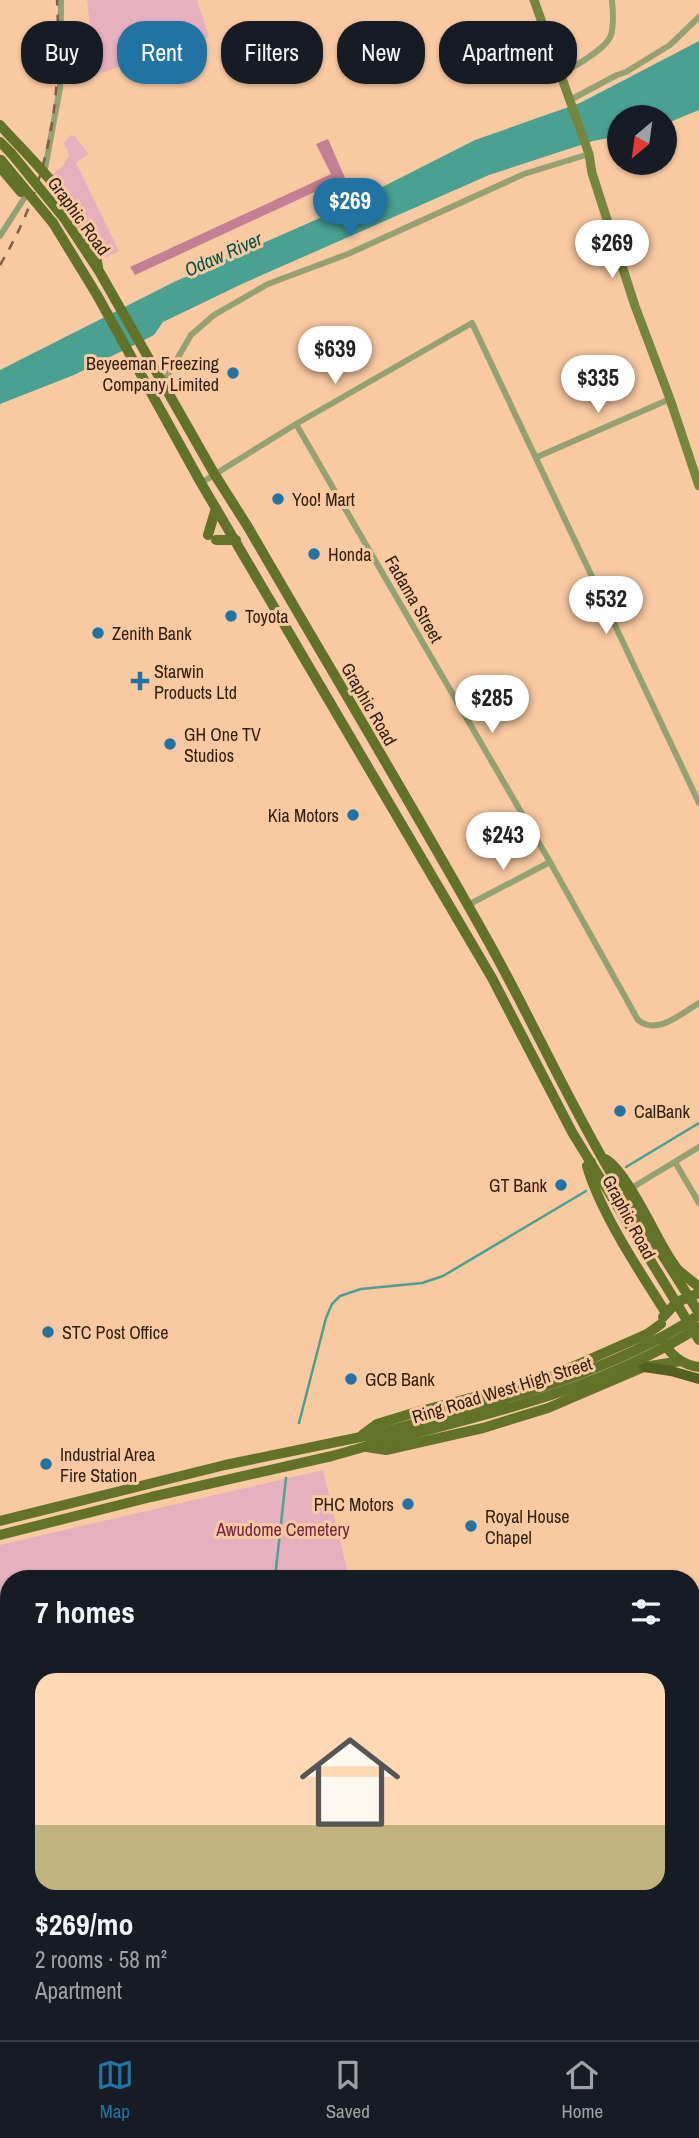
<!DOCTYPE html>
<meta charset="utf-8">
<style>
body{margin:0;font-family:"Archivo Narrow",sans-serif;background:#20242c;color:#f1f3f6;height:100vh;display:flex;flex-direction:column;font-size:26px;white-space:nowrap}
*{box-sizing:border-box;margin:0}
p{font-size:23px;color:#9ea1a6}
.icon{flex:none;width:38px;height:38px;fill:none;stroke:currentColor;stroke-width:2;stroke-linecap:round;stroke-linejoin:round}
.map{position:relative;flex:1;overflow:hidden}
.panel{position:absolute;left:0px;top:1570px;width:700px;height:471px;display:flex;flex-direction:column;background:#171b24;border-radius:28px 28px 0 0;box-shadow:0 2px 5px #0004}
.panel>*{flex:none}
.top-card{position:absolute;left:21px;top:21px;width:658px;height:63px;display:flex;gap:14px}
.needle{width:46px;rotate:209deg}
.buttons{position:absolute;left:607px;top:105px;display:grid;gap:14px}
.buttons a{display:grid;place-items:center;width:70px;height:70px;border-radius:50%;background:#171b24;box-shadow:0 2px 5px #0004;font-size:35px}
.price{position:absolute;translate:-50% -60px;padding:0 16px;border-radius:24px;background:#fff;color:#222;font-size:23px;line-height:46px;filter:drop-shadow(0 2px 4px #0008)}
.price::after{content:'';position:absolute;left:50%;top:42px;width:21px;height:16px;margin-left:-10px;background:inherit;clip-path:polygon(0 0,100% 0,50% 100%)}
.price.active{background:#2173a4;color:#fff}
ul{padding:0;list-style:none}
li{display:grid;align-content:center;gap:14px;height:371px;padding:0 35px}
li+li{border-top:2px solid #363941}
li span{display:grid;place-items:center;height:217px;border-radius:21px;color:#555}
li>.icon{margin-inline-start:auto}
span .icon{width:126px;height:126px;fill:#fffc;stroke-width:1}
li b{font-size:30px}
h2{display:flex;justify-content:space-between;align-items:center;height:84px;padding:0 35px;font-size:30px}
.tag{padding:0 24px;border-radius:28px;background:#171b24;box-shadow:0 2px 5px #0004;font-size:24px;line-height:63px}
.tag.active{background:#2173a4;color:#fff}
.menu{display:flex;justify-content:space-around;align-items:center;height:98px;border-top:2px solid #363941;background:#171b24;font-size:19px;color:#9ea1a6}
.menu a{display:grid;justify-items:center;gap:4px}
.menu .active{color:#2173a4}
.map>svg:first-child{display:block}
.green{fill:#e6b0bf}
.forest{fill:#c37f93}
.water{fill:#48a191}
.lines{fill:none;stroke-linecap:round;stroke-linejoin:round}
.stream{stroke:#48a191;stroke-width:2.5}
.street{stroke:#94a172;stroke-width:6}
.secondary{stroke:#76873d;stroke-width:9}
.primary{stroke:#627228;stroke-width:10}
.highway{stroke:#526020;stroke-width:10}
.rail{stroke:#7c5f46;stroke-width:2.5;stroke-dasharray:9 9;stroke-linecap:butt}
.primary-bridge{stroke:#627228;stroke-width:10}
.poi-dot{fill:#2173a4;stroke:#f9c9a2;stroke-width:2.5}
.labels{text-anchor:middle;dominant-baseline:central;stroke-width:6;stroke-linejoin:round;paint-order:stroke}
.street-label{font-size:18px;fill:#2f1e0e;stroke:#f9c9a2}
.poi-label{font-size:18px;fill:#2f1e0e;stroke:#f9c9a2;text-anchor:start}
.park-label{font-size:18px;fill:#742242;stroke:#f9c9a2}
.water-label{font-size:19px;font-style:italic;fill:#035349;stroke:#f9c9a2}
</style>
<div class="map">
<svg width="699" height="2040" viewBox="0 0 699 2040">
<rect width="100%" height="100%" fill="#f9c9a2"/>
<path class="green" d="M87,0H197L209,37L86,78L92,44Z
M71,135L75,136L88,154L76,163L119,251L106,258L52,175L63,166L69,155L64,143Z
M323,1470L349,1578H9V1632L0,1595V1545Z
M0,1710L9,1744V2003L0,2005Z"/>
<path class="forest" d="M328,139L345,178L135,275L130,267L331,174L316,144Z"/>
<path class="water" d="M699,41V110L665,124V117H620L619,136L593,141L489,175L244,283L163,322L154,335L74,375L0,404V370L174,282L329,214L475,140L580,103Z"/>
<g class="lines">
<path class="stream" d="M626,1167L699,1123
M299,1423L326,1318L332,1304L340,1296L361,1289L422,1283L443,1276L586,1191
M275,1578L286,1478
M145,2040L149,2032"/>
<path class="street" d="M561,73C573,68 607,48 611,35C614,25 613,10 612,0
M570,100L617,75L626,72L670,45L699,17
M44,174L60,88L61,0
M0,236L25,197
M162,385L191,335L214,315L268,284L348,254L524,174L589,154
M296,424L550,862L638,1020C657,1036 682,1013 699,1003
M537,457L670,399
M201,483L296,424L472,323L699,803
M468,905L550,862
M675,1162L699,1203
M630,1189L699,1147
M691,1789L699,1785
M691,1883L699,1884
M0,2030L9,2028
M304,2032L306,2040
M537,2032L543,2040
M567,2032L601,2040
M196,2040H200
M553,2040L558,2032
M615,2040L617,2032"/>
<path class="secondary" d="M534,0L589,154L592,173L635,306L670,399L699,486
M0,1624L9,1661
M93,2032L95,2040"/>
<path class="primary" d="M0,125C37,166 88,211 98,267
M0,142L11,153
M0,167L21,192
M64,218L99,271L215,475L248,527C326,662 407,796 483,932C529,1013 567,1100 615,1180
M53,223L97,295L201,483L492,978L572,1132L605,1186
M208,535L216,508
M216,540H236
M605,1159C627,1171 655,1236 671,1260L678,1270L699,1287
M591,1162L587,1166C600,1212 640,1272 666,1313
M663,1317L677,1302L699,1293
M662,1339C669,1354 682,1365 699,1367
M362,1435L377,1424L413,1413L547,1378L647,1334L661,1324
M367,1447L386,1450L483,1428L548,1408L644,1367L681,1361
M0,1521L225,1465L380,1433
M0,1535L151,1497L332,1456L385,1441"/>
<path class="highway" d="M644,1367L671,1371L699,1379"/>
<path class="rail" d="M0,265C51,180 62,97 57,0"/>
<path class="primary-bridge" d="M11,153L64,218
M1,160L53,223
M615,1180L699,1313
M605,1186L699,1340
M380,1433C490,1403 602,1378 699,1315
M385,1441C493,1413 604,1388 699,1327"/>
</g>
<g class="poi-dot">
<circle cx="233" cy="373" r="7"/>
<circle cx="278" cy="499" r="7"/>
<circle cx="314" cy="554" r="7"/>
<circle cx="231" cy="616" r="7"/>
<circle cx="98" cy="633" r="7"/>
<path d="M136.5 670.5h7v7h7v7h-7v7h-7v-7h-7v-7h7z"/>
<circle cx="170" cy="744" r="7"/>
<circle cx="353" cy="815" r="7"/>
<circle cx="620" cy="1111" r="7"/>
<circle cx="561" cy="1185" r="7"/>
<circle cx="48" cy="1332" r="7"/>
<circle cx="351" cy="1379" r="7"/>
<circle cx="46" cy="1464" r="7"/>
<circle cx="408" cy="1504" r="7"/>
<circle cx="471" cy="1526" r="7"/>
</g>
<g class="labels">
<g class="street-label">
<text transform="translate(79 216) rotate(54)">Graphic Road</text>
<text transform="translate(414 599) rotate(60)">Fadama Street</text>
<text transform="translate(369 704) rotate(60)">Graphic Road</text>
<text transform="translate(629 1217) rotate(62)">Graphic Road</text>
<text transform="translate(502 1390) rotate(-17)">Ring Road West High Street</text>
</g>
<g class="poi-label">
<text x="219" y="363" text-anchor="end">Beyeeman Freezing<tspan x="219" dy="21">Company Limited</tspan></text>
<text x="292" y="499">Yoo! Mart</text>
<text x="328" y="554">Honda</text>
<text x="245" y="616">Toyota</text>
<text x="112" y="633">Zenith Bank</text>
<text x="154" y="671">Starwin<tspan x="154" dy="21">Products Ltd</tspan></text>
<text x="184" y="734">GH One TV<tspan x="184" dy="21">Studios</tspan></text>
<text x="339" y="815" text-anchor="end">Kia Motors</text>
<text x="634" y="1111">CalBank</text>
<text x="547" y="1185" text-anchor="end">GT Bank</text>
<text x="62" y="1332">STC Post Office</text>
<text x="365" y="1379">GCB Bank</text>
<text x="60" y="1454">Industrial Area<tspan x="60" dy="21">Fire Station</tspan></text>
<text x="394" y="1504" text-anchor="end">PHC Motors</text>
<text x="485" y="1516">Royal House<tspan x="485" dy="21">Chapel</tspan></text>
</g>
<g class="park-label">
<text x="283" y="1529">Awudome Cemetery</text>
</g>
<g class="water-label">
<text transform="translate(223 254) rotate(-24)">Odaw River</text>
</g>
</g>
</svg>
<div class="buttons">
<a><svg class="needle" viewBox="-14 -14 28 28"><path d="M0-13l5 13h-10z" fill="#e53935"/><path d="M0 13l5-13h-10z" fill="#9ea1a6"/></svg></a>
</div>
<b class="price active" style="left:350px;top:238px">$269</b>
<b class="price" style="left:612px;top:280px">$269</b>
<b class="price" style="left:335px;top:386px">$639</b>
<b class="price" style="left:598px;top:415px">$335</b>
<b class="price" style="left:606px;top:636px">$532</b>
<b class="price" style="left:492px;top:735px">$285</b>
<b class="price" style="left:503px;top:872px">$243</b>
<div class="top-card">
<a class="tag">Buy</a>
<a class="tag active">Rent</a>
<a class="tag">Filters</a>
<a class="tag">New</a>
<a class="tag">Apartment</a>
</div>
<section class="panel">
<h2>7 homes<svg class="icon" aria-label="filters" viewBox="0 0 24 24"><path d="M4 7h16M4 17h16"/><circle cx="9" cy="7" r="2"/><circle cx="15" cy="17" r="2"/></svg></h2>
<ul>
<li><span style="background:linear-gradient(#ffd9b3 70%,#c2b280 0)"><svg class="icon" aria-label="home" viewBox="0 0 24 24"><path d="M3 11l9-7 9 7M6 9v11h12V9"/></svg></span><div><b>$269/mo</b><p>2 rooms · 58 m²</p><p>Apartment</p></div></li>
</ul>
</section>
</div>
<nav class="menu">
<a class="active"><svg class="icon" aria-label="map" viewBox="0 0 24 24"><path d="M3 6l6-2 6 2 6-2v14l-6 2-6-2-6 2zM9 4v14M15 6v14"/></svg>Map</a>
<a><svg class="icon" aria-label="saved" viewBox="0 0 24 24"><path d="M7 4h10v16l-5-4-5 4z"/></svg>Saved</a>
<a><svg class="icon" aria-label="home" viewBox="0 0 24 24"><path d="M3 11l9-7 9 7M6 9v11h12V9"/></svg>Home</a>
</nav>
